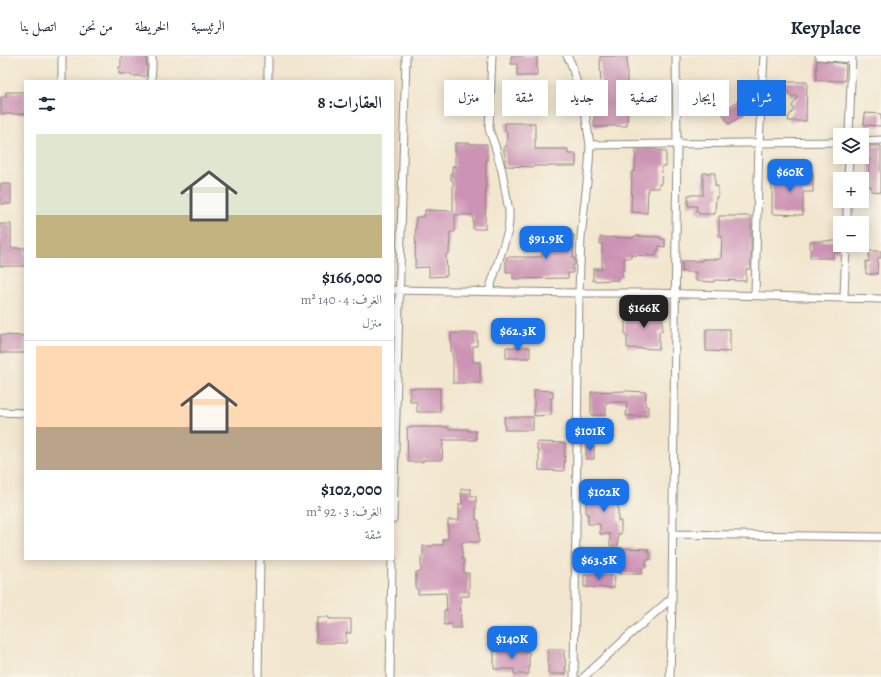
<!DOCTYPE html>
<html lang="ar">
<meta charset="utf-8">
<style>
body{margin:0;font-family:Alegreya,Amiri,serif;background:#f6f6f7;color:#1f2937;direction:rtl;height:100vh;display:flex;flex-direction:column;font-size:15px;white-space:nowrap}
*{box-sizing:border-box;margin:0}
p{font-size:13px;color:#747a83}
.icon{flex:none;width:22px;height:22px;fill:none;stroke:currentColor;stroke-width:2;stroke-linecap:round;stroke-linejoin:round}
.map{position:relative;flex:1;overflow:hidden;direction:ltr}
.details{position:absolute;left:24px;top:24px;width:370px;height:480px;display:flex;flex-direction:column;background:#fff;border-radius:0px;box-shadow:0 2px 10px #0003;direction:rtl}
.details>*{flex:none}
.top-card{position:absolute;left:406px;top:24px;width:380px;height:36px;direction:rtl;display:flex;gap:8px}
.buttons{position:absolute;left:833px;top:72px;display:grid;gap:8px}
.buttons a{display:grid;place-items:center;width:36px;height:36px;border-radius:0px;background:#fff;box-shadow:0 2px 10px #0003;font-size:20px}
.price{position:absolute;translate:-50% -34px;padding:0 9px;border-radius:8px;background:#1a73e8;color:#fff;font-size:13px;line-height:26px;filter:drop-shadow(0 1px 2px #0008)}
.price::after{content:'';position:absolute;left:50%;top:24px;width:12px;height:9px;margin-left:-6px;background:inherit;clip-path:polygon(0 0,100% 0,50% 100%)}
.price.current{background:#222;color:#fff}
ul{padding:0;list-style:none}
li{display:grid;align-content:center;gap:8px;height:212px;padding:0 12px}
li+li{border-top:1px solid #e0e1e3}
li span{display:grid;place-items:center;height:124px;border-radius:0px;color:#555}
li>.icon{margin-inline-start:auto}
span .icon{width:72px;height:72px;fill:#fffc;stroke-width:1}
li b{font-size:17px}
h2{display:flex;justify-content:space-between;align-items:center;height:48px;padding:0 12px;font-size:17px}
.tag{padding:0 14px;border-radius:0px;background:#fff;box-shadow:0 2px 10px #0003;font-size:14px;line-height:36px}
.tag.current{background:#1a73e8;color:#fff}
header{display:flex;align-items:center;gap:24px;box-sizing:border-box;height:56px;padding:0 20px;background:#fff;border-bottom:1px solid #e0e1e3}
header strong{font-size:19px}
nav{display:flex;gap:22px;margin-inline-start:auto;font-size:14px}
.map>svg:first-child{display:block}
.building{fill:#cc93b4}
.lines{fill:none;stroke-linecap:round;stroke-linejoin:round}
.street-casing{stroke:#8e887c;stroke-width:9}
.street{stroke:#fff;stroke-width:7}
</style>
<header>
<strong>Keyplace</strong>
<nav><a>الرئيسية</a><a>الخريطة</a><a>من نحن</a><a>اتصل بنا</a></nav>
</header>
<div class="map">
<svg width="881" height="621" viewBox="0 0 881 621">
<rect width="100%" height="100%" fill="#f7f3e8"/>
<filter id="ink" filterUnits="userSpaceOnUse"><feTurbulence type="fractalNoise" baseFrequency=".025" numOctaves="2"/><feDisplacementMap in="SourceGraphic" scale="8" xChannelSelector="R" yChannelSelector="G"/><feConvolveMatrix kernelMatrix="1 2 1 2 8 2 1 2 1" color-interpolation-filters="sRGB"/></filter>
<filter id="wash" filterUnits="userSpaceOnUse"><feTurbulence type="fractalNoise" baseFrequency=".012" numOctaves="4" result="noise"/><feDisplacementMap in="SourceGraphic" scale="16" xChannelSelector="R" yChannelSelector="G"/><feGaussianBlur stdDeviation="0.9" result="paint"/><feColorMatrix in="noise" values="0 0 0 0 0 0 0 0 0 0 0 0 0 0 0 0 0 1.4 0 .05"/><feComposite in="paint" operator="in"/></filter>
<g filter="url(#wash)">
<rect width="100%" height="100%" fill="#f2e6ce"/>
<g id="blocks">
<path class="building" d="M121,0H147L146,20H131V18H119V11H121Z
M511,0H537V20H517V8H511Z
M600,0H627V29H649V37H657V46L628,47L627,70H607V71H594V37H601Z
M817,4L846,8L845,25L816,24Z
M783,26H807L806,65H788L789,60L794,54L792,50L798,40H789V37L783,32Z
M6,36H25V58H1V41H6Z
M738,45L746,57L729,68L721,56Z
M865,57L881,58V70L864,69Z
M505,67H535V93H568V98H576V110H534V111L506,110L505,107V98H504V90H507V76H505Z
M455,87H470V88H487V105H486L485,173H473V159H455V176H450L449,198H446L447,220L429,221V211L415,212L416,161H423V159H425V154L453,155V124H451V117H452V110H455Z
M869,90H881V136L871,135V130L867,129V117H869V102H862V93H869Z
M636,93H655V94L666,95V110H662L661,128H659V132H648L647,157L631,156L632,115H635Z
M703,117H715V130H718V141H716L715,158H699V156H697V150H688V139H703Z
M806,117H813V136H803V159L772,158V118H806Z
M0,128H11V148H0Z
M719,160H751V213H746V225L714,224V226L696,225V216H682V205H702V203H721L722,180H719Z
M0,168H11V192H25V210H0Z
M542,178L574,179L573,202H575V209H573V217H568V222L513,223V216H506V201H542Z
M634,180L661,181V183H665V191L659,190L658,195H656V200L631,199V202H624V214H622V221H618V224L593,225V213H602V188H600V181L634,182Z
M810,185H839V196H833V202H810Z
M869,195H881V202H878L877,218H866V205L869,206Z
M631,254L663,255L662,275H659V293L627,292V279H625V264H631Z
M706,273H730V296L706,295Z
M451,277H477V290H473V306H480V327H453V300H452V295H451Z
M0,279L25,280V297H0Z
M506,291H530V302H506Z
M410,332H440V356H417V346H410Z
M534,334L553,335V342H551V359L534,360Z
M627,335L646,336L645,350H648V360H626L627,346H606V359H591V336Z
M504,361H533V374H505Z
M407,371H448V373H468V375H476V384H444L443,385L442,404H423V406H408Z
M537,386L565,387L564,415L539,414V394H537Z
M586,390H594V403H586Z
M461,433H471V440H476V464H479V486H462V503H464V517H469V540H460L461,572H452V568L444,569V554H447L446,537L418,538V533H416V516H421V501H423V490H433V489H443V483H448V464H459V448H462Z
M586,435H613V436H615V442H618V465H621V478H618V490H610V478H600V468H588V458H586Z
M621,492L648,493V496H650V504H646V511H645V512H642V518H620Z
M584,519L615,520L614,532L584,531Z
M317,561H329V563H351V577H346V587H316Z
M494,590H511V593H525V596H529V618H514V613H494Z
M548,593H564V602H565L566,618H548Z"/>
</g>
</g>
<g filter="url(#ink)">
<use href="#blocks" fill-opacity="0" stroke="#8e887c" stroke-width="1"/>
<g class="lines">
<defs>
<path id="street" d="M567,0L571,7L581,41L585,56L590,89L589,108L581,181L579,237L574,621
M819,0L851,3
M62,25V0
M151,25L152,12V0
M268,25V0
M849,79L852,0
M862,85L881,84
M590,89L840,86
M848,123L849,101
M847,167V145
M393,234L579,237H649L881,243
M489,235L508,175L509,164V155L502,115L495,90L490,76L489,72L492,0
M755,239L759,87L764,0
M844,241L846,189
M0,356L25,357
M393,463L406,0
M673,478L881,481
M258,621L260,503
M390,621L392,503
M584,621L635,574L672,542
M670,621L672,542L677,88L676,0"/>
</defs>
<use href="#street" class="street-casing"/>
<use href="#street" class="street"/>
</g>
</g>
</svg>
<div class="buttons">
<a><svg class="icon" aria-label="layers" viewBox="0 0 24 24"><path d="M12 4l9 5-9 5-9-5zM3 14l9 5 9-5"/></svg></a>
<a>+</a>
<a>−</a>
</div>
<b class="price" style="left:790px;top:137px">$60K</b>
<b class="price" style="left:546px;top:204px">$91.9K</b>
<b class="price current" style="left:644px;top:273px">$166K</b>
<b class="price" style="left:518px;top:296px">$62.3K</b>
<b class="price" style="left:590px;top:396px">$101K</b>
<b class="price" style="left:604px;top:457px">$102K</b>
<b class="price" style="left:599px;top:525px">$63.5K</b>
<b class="price" style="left:512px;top:604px">$140K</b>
<div class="top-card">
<a class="tag current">شراء</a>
<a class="tag">إيجار</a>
<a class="tag">تصفية</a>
<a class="tag">جديد</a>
<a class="tag">شقة</a>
<a class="tag">منزل</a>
</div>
<section class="details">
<h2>العقارات: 8<svg class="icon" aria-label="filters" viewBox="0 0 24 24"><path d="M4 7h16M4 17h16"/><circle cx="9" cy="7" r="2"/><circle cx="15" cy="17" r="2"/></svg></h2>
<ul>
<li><span style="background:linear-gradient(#dfe7d0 65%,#c2b280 0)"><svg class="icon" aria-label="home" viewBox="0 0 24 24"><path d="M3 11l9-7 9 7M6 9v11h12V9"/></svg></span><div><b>$166,000</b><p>الغرف: 4 · 140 m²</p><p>منزل</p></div></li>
<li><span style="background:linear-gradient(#ffd9b3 65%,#b9a48a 0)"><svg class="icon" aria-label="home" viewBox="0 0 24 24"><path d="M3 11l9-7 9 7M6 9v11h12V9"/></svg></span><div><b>$102,000</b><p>الغرف: 3 · 92 m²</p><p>شقة</p></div></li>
</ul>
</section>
</div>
